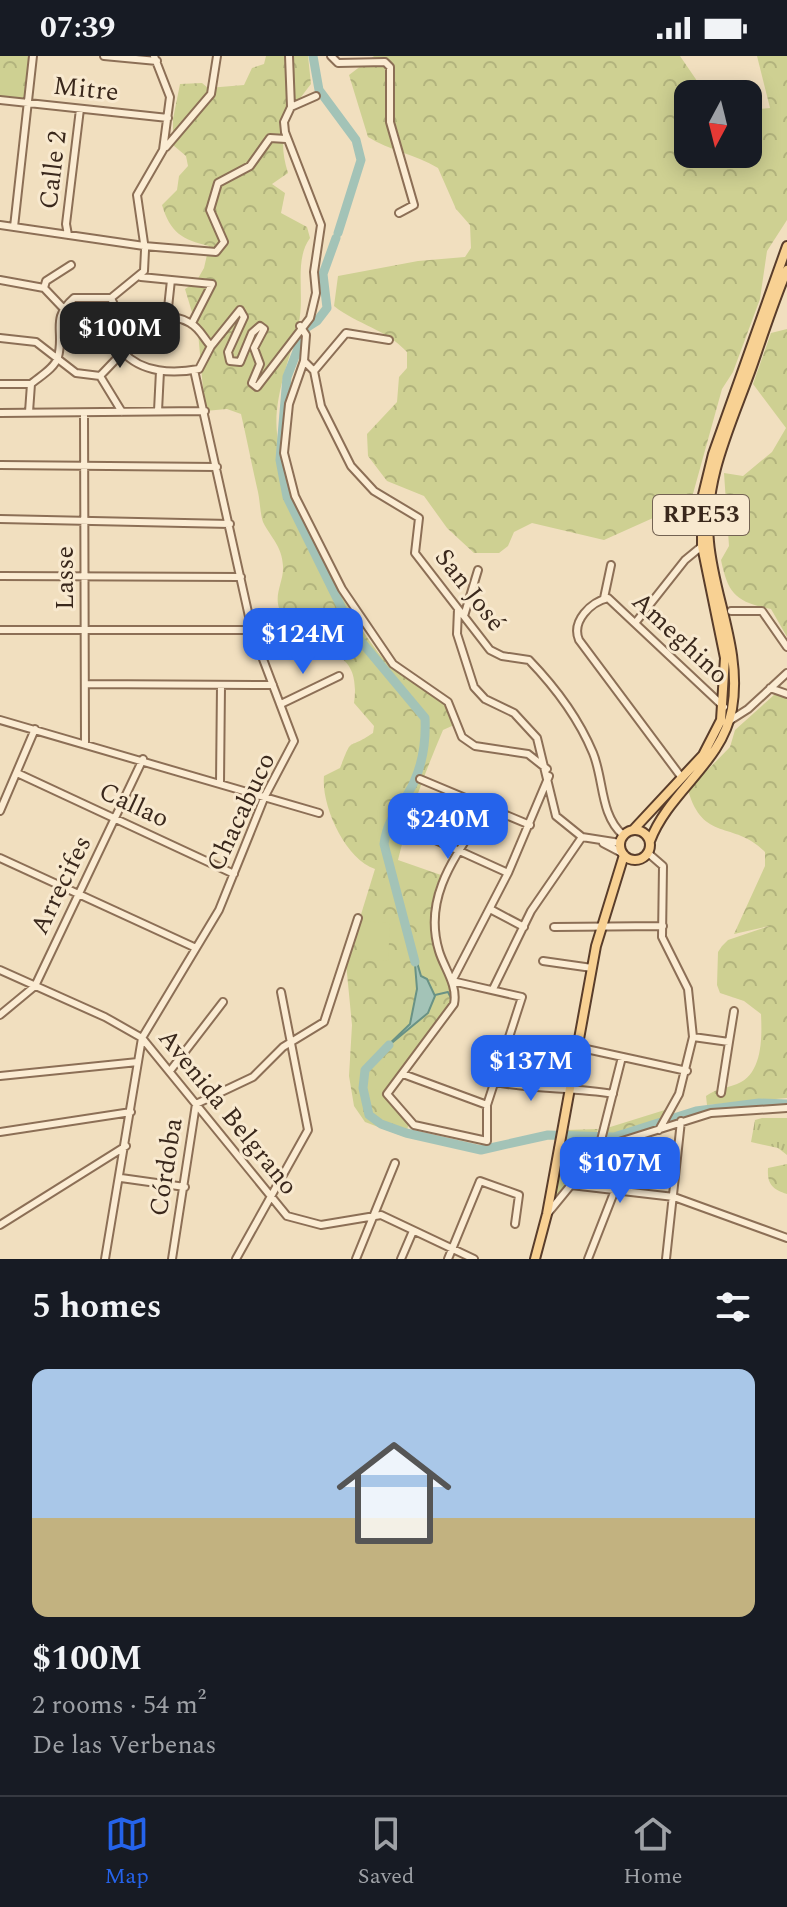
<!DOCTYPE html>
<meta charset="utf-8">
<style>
body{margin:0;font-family:Spectral,serif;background:#242831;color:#f1f3f6;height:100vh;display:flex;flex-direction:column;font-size:30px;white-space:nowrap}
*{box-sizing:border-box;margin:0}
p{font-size:26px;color:#9ea1a6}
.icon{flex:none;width:44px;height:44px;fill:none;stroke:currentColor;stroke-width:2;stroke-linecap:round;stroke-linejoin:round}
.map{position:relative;height:1203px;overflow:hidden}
.details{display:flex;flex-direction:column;background:#171b24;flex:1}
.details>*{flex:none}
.needle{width:52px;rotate:187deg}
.fabs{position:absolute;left:674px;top:24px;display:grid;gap:16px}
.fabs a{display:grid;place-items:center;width:88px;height:88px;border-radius:16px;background:#171b24;box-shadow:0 4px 20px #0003;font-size:40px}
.price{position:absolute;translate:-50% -68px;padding:0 18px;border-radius:16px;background:#2563eb;color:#fff;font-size:26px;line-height:52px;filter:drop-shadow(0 2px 4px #0008)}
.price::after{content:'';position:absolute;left:50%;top:48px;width:24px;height:18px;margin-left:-12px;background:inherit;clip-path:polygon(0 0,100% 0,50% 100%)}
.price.selected{background:#222;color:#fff}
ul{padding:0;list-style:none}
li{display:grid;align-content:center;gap:16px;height:424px;padding:0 32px}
li span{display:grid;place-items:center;height:248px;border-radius:16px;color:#555}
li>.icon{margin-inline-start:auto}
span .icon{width:144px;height:144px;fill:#fffc;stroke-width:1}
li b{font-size:34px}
h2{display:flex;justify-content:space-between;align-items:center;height:96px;padding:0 32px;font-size:34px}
.status{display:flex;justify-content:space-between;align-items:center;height:56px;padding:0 40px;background:#171b24;direction:ltr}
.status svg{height:22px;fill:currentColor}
.tab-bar{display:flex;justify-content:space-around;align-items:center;height:112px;border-top:2px solid #363941;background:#171b24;font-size:22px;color:#9ea1a6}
.tab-bar a{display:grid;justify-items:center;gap:4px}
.tab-bar .selected{color:#2563eb}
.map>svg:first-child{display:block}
.grass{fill:url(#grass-tufts)}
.forest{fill:url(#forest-crowns)}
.pitch{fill:#ced092}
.water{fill:#a3c3b7;stroke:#699285;stroke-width:2}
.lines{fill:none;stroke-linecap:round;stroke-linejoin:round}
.stream{stroke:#699285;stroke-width:2}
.river{stroke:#a3c3b7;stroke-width:9}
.minor-casing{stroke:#8c6f56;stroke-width:10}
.major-casing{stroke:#593d2b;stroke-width:12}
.minor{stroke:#fbecd3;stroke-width:6}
.major{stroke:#f8d193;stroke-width:8}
.labels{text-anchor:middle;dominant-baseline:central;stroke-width:6;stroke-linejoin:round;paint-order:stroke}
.shield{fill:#f8e9cf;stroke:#736252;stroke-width:2}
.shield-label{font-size:24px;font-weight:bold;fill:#3a281c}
.street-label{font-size:26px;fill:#3a281c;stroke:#f8e9cf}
</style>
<div class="status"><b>07:39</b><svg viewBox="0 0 49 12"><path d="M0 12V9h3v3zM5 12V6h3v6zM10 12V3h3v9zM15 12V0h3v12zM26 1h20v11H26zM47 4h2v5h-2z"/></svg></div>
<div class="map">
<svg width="787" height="1203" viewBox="0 0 787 1203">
<defs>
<pattern id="grass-tufts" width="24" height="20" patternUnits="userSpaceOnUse" patternTransform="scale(2)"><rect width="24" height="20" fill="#ced092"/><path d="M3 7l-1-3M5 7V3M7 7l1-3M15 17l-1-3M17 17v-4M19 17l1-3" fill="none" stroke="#b2b37d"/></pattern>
<pattern id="forest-crowns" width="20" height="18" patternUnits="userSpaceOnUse" patternTransform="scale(2)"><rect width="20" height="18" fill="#ced092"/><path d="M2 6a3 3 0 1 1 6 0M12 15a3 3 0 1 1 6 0" fill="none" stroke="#b2b37d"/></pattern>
</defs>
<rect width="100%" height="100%" fill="#f1dfbf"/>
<path class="grass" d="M762,1062H787V1099L778,1092L751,1086L755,1064Z"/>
<path class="forest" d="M0,0H30L25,43L0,40Z
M266,0H308L311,28C287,58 276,79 288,117L272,128L285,137L281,157L307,171L310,182C293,205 306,242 298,270C290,302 273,343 277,377C283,436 348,566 389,609C410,631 448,636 454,669L443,674C425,716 409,759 398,804L441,819C430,842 428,871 435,895C441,912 451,925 453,943L384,1037L409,1067L405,1081L365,1066L354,1050L349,1020L352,969L346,907L375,813C345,803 321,749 324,720L340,712C354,678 345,696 373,677L374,670L354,647C363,581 308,606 281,557C272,539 284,527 283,510C282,490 271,482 263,466C260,457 260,445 258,436C252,410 247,384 241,358L227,353L205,355L198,276L185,233L196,226L204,212L209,190C182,184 170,176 162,149L177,134L179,120L188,110L186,100L173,89V63L180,28L202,27L208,32L244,29L252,12L264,8Z
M374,0H680L706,38H688V98H748V54L770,52L757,0H787V164L767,195L760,243L733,316L722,333L691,445L604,484L532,467L514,476L508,490L499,497H474L447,472L424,440L387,425L368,400L367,378L397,346L399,321L407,312V296C386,273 358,269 334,250L338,220L418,205L465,201L471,192L470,169L456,153L438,112C415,98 390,95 368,81L349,19Z
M787,273V581L771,553C736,546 728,538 721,504L729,490L724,417L743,420L772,396L786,372L753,328L771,277Z
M775,638L787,642V1042L707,1049L706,1040C717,1032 725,1033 737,1028C763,1018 762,981 761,958L744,945L720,937L717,929L718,896L722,890L728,884L769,870L734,878L765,810V796C734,764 703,787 688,734L730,691L735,674Z
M668,1053L657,1071L605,1085L607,1072Z
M598,1073L594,1088L564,1089L567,1074Z
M589,1094L592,1098L555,1142L563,1098Z
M787,1108V1138C772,1133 767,1128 768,1112Z"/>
<path class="pitch" d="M359,865L390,867L388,905L358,903Z
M388,1005L401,1016L381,1038L369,1028Z"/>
<path class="water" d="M414,896L421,920L427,923L435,940L428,957L382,995L410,968L417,933Z"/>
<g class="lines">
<path class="stream" d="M435,939L448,936L452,944"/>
<path class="river" d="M313,0L319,34L356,84L361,104L338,177
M336,182L323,218L327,252L317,265L306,272L287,321L280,404L287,441L354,577L425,662C426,683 423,706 414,726C403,751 388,758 384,788L415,906
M389,989L365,1014L363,1032L369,1059L381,1068L406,1077L481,1094L548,1079L614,1081L696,1055L759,1047L787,1048"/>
<defs>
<path id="minor" d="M104,0L157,5
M331,0L338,7L385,6L390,11V66L414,149L399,157
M0,44L168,62
M291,51L316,40
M166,91L211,38L217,0
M0,169L144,190L216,196L224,186L210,154L218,127L250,110L270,82L286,83
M14,171L33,0
M68,179L66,168L80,53
M141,221L212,228L192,267
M0,224L44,232L63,252
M44,232L46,225L71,209
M111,242L125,274L123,296C142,317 173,318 199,313L211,290L240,254L244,261L228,296L230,305L240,306L252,277L260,270L264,273L254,292L260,308L252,327L257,331L310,262L316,237L314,216L321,169L285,76L284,66L291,51L289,0
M111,242L144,215L145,194L137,139L163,94L170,41L154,0
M167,261L171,224
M300,270L306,279L304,305L289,348L284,397L295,440L342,533L393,608L448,646L462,681L475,690L528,698L547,713
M125,274C138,256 172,257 190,267C200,272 204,283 211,290
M0,282L36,286L76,317L100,320L123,296
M304,305L314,315L321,350L351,410L374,435L419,462L415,497L490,594L502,600L529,604C556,632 578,661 593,697C604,724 600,759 623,779
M314,315L346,277L389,284
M100,320L122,356
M0,328H31C39,321 55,312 58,301C65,275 50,263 74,242H111
M158,355L160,315
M29,356L31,328
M0,357L205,355
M84,357L85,687
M0,409L217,411
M0,463L230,468
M0,520L241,521
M604,542L611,509
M458,553L457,578L474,631L485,643L514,657L537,682L556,760L582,781L620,787
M731,555H762L787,591
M464,560L478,514
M636,566L685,504L702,490
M0,574H252
M85,628L273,629
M770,632L787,638
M281,648L339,620
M0,664L319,757
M726,667L748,653L787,617
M17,717L234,818
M682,722L579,584C571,565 591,546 608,542L724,651
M420,723L530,769
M220,727L221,630
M487,752C458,797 422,839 439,895C444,912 458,929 454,948L387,1038L414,1069L487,1085V1049L522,941L452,925L508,817L549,720
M0,755L35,673
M400,768L508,817
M603,787L622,797
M648,797L663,810L662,881L688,933L693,981L679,1038L659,1074
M0,802L196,892
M490,853L524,871
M554,871L663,870
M543,905L592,912
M0,914L105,961L142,982L287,1160L321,1169L381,1159L474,1203
M493,933L531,855L582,781
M0,959L35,930L143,703
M693,981L729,986L734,955
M577,991L687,1015
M170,1015L223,946
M403,1018L487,1049
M0,1020L138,1006
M496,1026C535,1034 574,1031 613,1038
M721,1037L729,986
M0,1076L131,1056
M558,1093L600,1092L711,1057L787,1052
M121,1122L185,1131
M571,1129L674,1141L787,1182
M548,1157L598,1096L622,1001
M0,1169L126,1090
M105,1203L142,982L219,854L265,740L294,685L252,574L194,314
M172,1203L196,1048L253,1021L283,991L324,966L358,862
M236,1203L308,1074L281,936
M356,1203L395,1107
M401,1203L413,1175
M448,1203L480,1125L519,1139L515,1168
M588,1203L615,1134
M666,1203L681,1065"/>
<path id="major" d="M634,773L703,699L721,664L725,602L702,490V443L713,398L787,190
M620 789a15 15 0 1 1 30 0a15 15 0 1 1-30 0Z
M650,785C669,735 722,707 732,653C742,595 714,542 709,486C703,426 730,371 750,316C762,282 773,247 787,214
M535,1203L547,1158L596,890L624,799"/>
</defs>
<use href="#minor" class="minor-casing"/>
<use href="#major" class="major-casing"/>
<use href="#minor" class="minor"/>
<use href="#major" class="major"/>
</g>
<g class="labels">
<rect class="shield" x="653" y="439" width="96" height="40" rx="6"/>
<g class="shield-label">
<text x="701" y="459">RPE53</text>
</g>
<g class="street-label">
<text transform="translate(86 33) rotate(6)">Mitre</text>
<text transform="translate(53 114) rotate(-83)">Calle 2</text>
<text transform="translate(65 522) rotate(-90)">Lasse</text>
<text transform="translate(470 534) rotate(52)">San José</text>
<text transform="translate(680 582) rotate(43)">Ameghino</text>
<text transform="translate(134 749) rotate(25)">Callao</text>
<text transform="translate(241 756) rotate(-65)">Chacabuco</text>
<text transform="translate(61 829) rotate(-64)">Arrecifes</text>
<text transform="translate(228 1056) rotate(51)">Avenida Belgrano</text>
<text transform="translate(166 1111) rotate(-81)">Córdoba</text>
</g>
</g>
</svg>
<div class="fabs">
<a><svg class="needle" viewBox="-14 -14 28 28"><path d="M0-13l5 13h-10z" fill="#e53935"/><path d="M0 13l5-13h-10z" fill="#9ea1a6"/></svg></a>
</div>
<b class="price selected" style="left:120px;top:314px">$100M</b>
<b class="price" style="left:303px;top:620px">$124M</b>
<b class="price" style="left:448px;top:805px">$240M</b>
<b class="price" style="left:531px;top:1047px">$137M</b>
<b class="price" style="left:620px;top:1149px">$107M</b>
</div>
<section class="details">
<h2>5 homes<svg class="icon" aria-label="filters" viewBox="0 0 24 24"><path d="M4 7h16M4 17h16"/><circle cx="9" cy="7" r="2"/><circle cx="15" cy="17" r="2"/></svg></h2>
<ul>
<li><span style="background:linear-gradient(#a9c7e8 60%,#c2b280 0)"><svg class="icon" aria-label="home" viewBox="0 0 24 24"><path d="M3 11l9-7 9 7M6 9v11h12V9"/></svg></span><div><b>$100M</b><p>2 rooms · 54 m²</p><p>De las Verbenas</p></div></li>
</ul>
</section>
<nav class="tab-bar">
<a class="selected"><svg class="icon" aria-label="map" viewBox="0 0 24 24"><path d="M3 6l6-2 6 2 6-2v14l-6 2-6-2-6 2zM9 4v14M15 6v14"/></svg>Map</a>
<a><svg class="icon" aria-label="saved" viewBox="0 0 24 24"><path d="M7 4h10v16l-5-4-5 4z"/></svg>Saved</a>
<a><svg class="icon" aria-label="home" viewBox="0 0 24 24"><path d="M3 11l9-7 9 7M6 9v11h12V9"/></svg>Home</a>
</nav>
